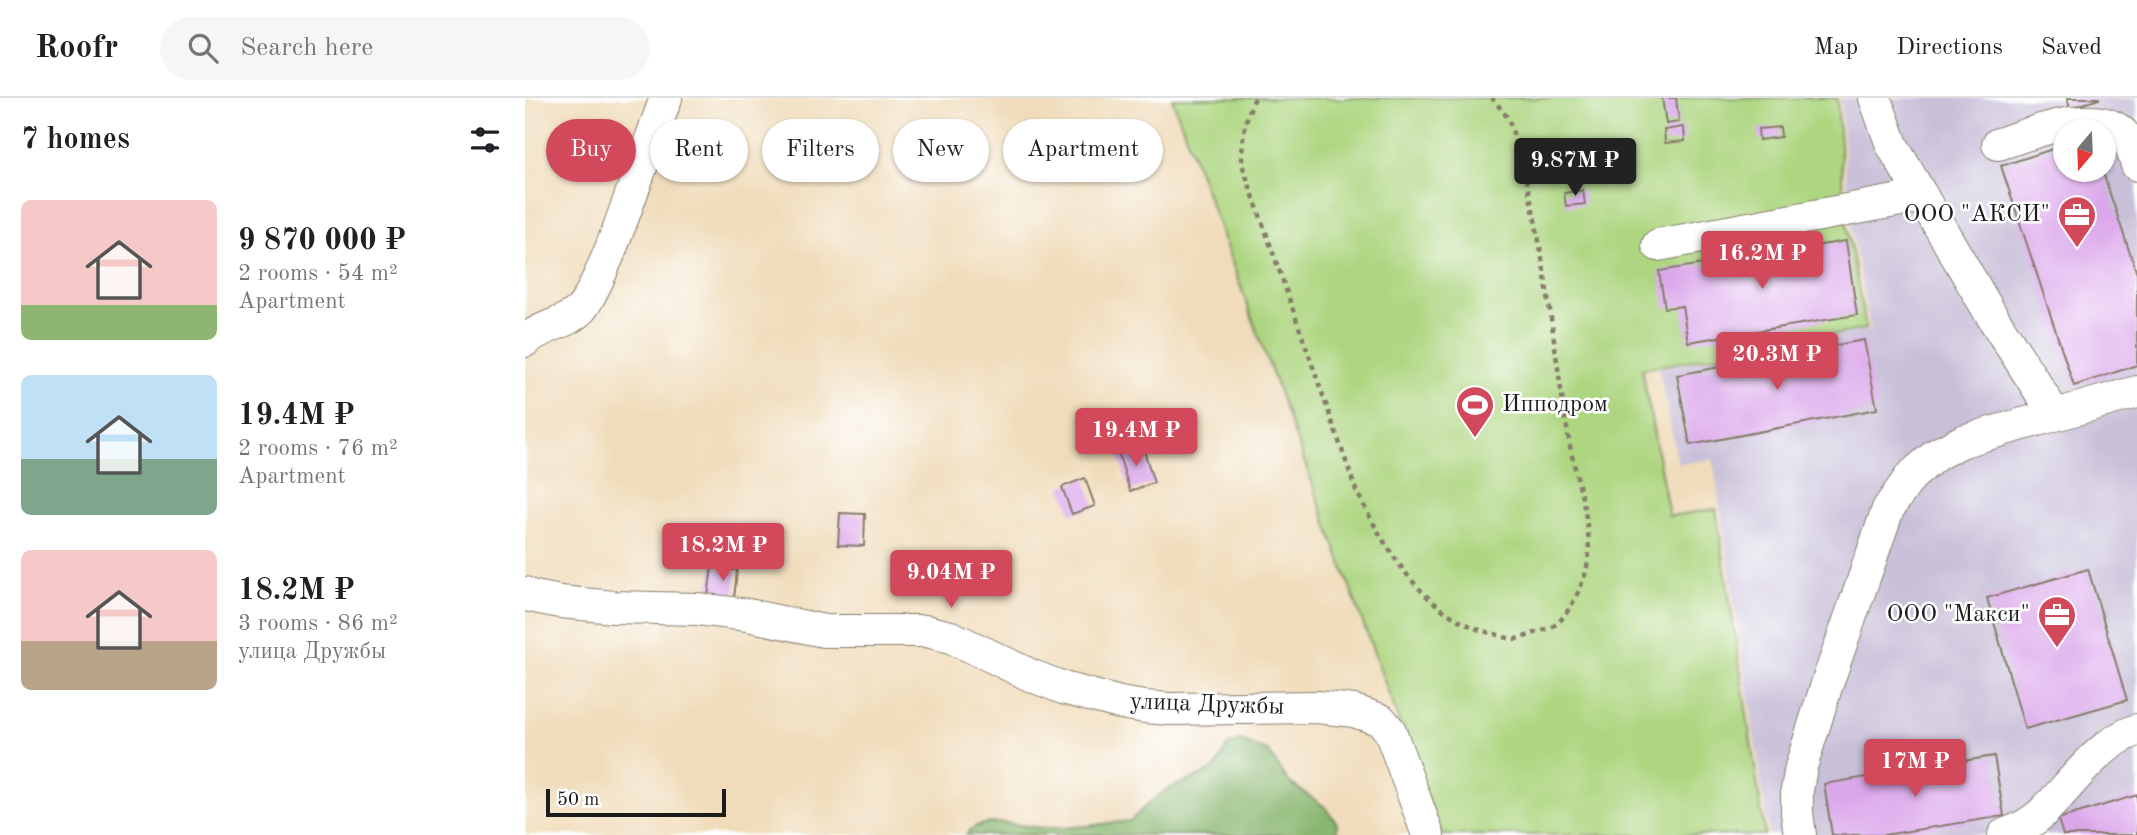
<!DOCTYPE html>
<meta charset="utf-8">
<style>
body{margin:0;font-family:"Old Standard TT",serif;background:#f6f6f6;color:#202124;height:100vh;display:flex;flex-direction:column;font-size:26px;white-space:nowrap}
*{box-sizing:border-box;margin:0}
p{font-size:23px;color:#757577}
.icon{flex:none;width:38px;height:38px;fill:none;stroke:currentColor;stroke-width:2;stroke-linecap:round;stroke-linejoin:round}
.map{position:relative;flex:1;overflow:hidden}
.side{display:flex;flex-direction:column;background:#fff;width:525px}
.side>*{flex:none}
.top-card{position:absolute;left:21px;top:21px;width:665px;height:63px;display:flex;gap:14px}
.needle{width:46px;rotate:199deg}
.controls{position:absolute;left:1528px;top:21px;display:grid;gap:14px}
.controls a{display:grid;place-items:center;width:63px;height:63px;border-radius:50%;background:#fff;box-shadow:0 2px 5px #0004;font-size:35px}
.scale{position:absolute;left:21px;bottom:18px;width:180px;box-sizing:border-box;padding-left:7px;border:4px solid #1c1c1c;border-top:0;font-size:19px;line-height:24px;white-space:nowrap;color:#1c1c1c;-webkit-text-stroke:5px #fff;paint-order:stroke}
.price{position:absolute;translate:-50% -60px;padding:0 16px;border-radius:7px;background:#d1495b;color:#fff;font-size:23px;line-height:46px;filter:drop-shadow(0 2px 4px #0008)}
.price::after{content:'';position:absolute;left:50%;top:42px;width:21px;height:16px;margin-left:-10px;background:inherit;clip-path:polygon(0 0,100% 0,50% 100%)}
.price.on{background:#222;color:#fff}
ul{padding:0;list-style:none}
li{display:flex;align-items:center;gap:21px;height:175px;padding:0 21px}
li span{display:grid;place-items:center;flex:none;width:196px;height:140px;border-radius:10px;color:#555}
li>.icon{margin-inline-start:auto}
span .icon{width:84px;height:84px;fill:#fffc;stroke-width:1}
li b{font-size:30px}
h2{display:flex;justify-content:space-between;align-items:center;height:84px;padding:0 21px;font-size:30px}
.pill{padding:0 24px;border-radius:32px;background:#fff;box-shadow:0 2px 5px #0004;font-size:24px;line-height:63px}
.pill.on{background:#d1495b;color:#fff}
header{display:flex;align-items:center;gap:42px;box-sizing:border-box;height:98px;padding:0 35px;background:#fff;border-bottom:2px solid #e0e0e0}
header strong{font-size:33px}
nav{display:flex;gap:38px;margin-inline-start:auto;font-size:24px}
.search{width:490px;height:63px;background:#f6f6f6;display:flex;align-items:center;gap:18px;box-sizing:border-box;padding:0 24px;border-radius:38px;color:#757577;font-size:26px}
main{display:flex;flex:1;min-height:0}
.map>svg:first-child{display:block}
.industrial{fill:#c8bfd8;fill-rule:evenodd}
.green{fill:#aed681;stroke:#65794e;stroke-width:2}
.forest{fill:#8ab76f;stroke:#536a46;stroke-width:2}
.building{fill:#dba7eb}
.lines{fill:none;stroke-linecap:round;stroke-linejoin:round}
.minor-casing{stroke:#867c6b;stroke-width:34}
.path{stroke:#867c6b;stroke-width:4.5;stroke-dasharray:5 5;stroke-linecap:butt}
.minor{stroke:#fff;stroke-width:32}
.labels{text-anchor:middle;dominant-baseline:central;stroke-width:5;stroke-linejoin:round;paint-order:stroke}
.poi-label{font-size:24px;fill:#1c1c1c;stroke:#fff;text-anchor:end}
.street-label{font-size:24px;fill:#1c1c1c;stroke:#fff}
</style>
<header>
<strong>Roofr</strong>
<div class="search"><svg class="icon" aria-label="search" viewBox="0 0 24 24"><circle cx="10" cy="10" r="6"/><path d="M15 15l6 6"/></svg>Search here</div>
<nav><a>Map</a><a>Directions</a><a>Saved</a></nav>
</header>
<main>
<section class="side">
<h2>7 homes<svg class="icon" aria-label="filters" viewBox="0 0 24 24"><path d="M4 7h16M4 17h16"/><circle cx="9" cy="7" r="2"/><circle cx="15" cy="17" r="2"/></svg></h2>
<ul>
<li><span style="background:linear-gradient(#f6c9c9 75%,#8fb573 0)"><svg class="icon" aria-label="home" viewBox="0 0 24 24"><path d="M3 11l9-7 9 7M6 9v11h12V9"/></svg></span><div><b>9 870 000 ₽</b><p>2 rooms · 54 m²</p><p>Apartment</p></div></li>
<li><span style="background:linear-gradient(#bfe0f5 60%,#7fa58c 0)"><svg class="icon" aria-label="home" viewBox="0 0 24 24"><path d="M3 11l9-7 9 7M6 9v11h12V9"/></svg></span><div><b>19.4M ₽</b><p>2 rooms · 76 m²</p><p>Apartment</p></div></li>
<li><span style="background:linear-gradient(#f6c9c9 65%,#b9a48a 0)"><svg class="icon" aria-label="home" viewBox="0 0 24 24"><path d="M3 11l9-7 9 7M6 9v11h12V9"/></svg></span><div><b>18.2M ₽</b><p>3 rooms · 86 m²</p><p>улица Дружбы</p></div></li>
</ul>
</section>
<div class="map">
<svg width="1612" height="737" viewBox="0 0 1612 737">
<rect width="100%" height="100%" fill="#fff"/>
<filter id="ink" filterUnits="userSpaceOnUse"><feTurbulence type="fractalNoise" baseFrequency=".0143" numOctaves="2"/><feDisplacementMap in="SourceGraphic" scale="14" xChannelSelector="R" yChannelSelector="G"/><feConvolveMatrix kernelMatrix="1 2 1 2 8 2 1 2 1" color-interpolation-filters="sRGB"/></filter>
<filter id="wash" filterUnits="userSpaceOnUse"><feTurbulence type="fractalNoise" baseFrequency=".00686" numOctaves="4" result="noise"/><feDisplacementMap in="SourceGraphic" scale="28" xChannelSelector="R" yChannelSelector="G"/><feGaussianBlur stdDeviation="1.57" result="paint"/><feColorMatrix in="noise" values="0 0 0 0 0 0 0 0 0 0 0 0 0 0 0 0 0 1.4 0 .05"/><feComposite in="paint" operator="in"/></filter>
<g filter="url(#wash)">
<rect width="100%" height="100%" fill="#f0dcba"/>
<path class="industrial" d="M1315,0H1612V737H1244L1188,361L1153,366L1134,270L1345,232L1324,117ZM1540,33H1578V72H1540Z"/>
<path class="green" d="M647,0H1312L1319,112L1341,231L1117,271L1144,418L1191,411L1240,737H917L888,662Z"/>
<path class="forest" d="M715,643L743,653L764,684L800,709L812,725V737H441C446,730 450,728 458,726C479,722 503,730 524,730C551,731 578,725 605,723C616,713 625,702 638,694C653,684 675,681 688,671C695,666 698,656 702,648Z"/>
<g id="blocks">
<path class="building" d="M1137,0H1151L1154,24L1141,26Z
M1542,0H1574V1L1545,10Z
M1159,29L1160,43L1140,45L1139,32Z
M1255,29L1256,39L1234,42L1233,31Z
M1540,47V72H1577L1612,176V267L1549,288L1476,68Z
M1058,92L1060,106L1041,108L1039,95Z
M1321,143L1332,217L1163,244L1157,208L1140,210L1134,173Z
M1339,242L1352,311L1165,347L1152,277Z
M617,346L629,385L605,393L593,354Z
M560,380L570,408L547,416L537,389Z
M315,415L340,416L339,448L313,447Z
M187,469L212,472L209,501L183,498Z
M1563,471L1602,602L1500,631L1462,500Z
M1469,658L1479,718L1359,737H1307L1299,686Z
M1612,697V737H1538L1533,721Z"/>
</g>
</g>
<g filter="url(#ink)">
<use href="#blocks" fill-opacity="0" stroke="#867c6b" stroke-width="2"/>
<g class="lines">
<defs>
<path id="minor" d="M1350,0L1367,47L1465,215L1530,317L1612,294
M1473,46C1506,36 1564,10 1595,33C1606,41 1608,55 1612,67
M1133,147L1397,98
M0,243C15,228 40,227 56,211C66,200 79,167 85,153C105,102 122,51 141,0
M0,495L5,498L35,504L89,509L172,511L223,517L299,533H401L426,539L505,577L538,590L595,605L620,609L645,611L792,609L829,613L856,622L865,633L903,737
M1275,737L1272,715V692L1276,669L1302,586L1363,411L1386,378L1412,356L1438,343L1530,317
M1479,737C1492,732 1506,726 1517,715C1547,687 1571,646 1612,632"/>
</defs>
<use href="#minor" class="minor-casing"/>
<path class="path" d="M730,0C719,21 717,42 717,66L831,392C861,452 899,519 969,536C975,537 983,541 990,541C996,541 1004,537 1010,535C1016,533 1024,531 1030,527C1043,518 1057,489 1061,473C1071,437 1052,385 1045,348C1026,241 1020,129 985,26C982,16 973,8 967,0"/>
<use href="#minor" class="minor"/>
</g>
</g>
<defs>
<symbol id="office-pin" viewBox="-11 -11 22 30"><path d="M0 17L-7.5 6A9.5 9.5 0 1 1 7.5 6Z" fill="#d1495b" stroke="#fff"/><path d="M-6-3h4V-5.5h4V-3h4V5H-6ZM-1-4.5V-3h2v-1.5ZM-6 0V1H6V0Z" fill="#fff"/></symbol>
<symbol id="stadium-pin" viewBox="-11 -11 22 30"><path d="M0 17L-7.5 6A9.5 9.5 0 1 1 7.5 6Z" fill="#d1495b" stroke="#fff"/><path d="M0-5a6.5 5 0 1 0 0 10a6.5 5 0 1 0 0-10ZM-3.5-1.8h7v3.6h-7Z" fill="#fff"/></symbol>
</defs>
<g fill-rule="evenodd">
<use href="#office-pin" x="1530" y="95" width="44" height="60"/>
<use href="#stadium-pin" x="928" y="285" width="44" height="60"/>
<use href="#office-pin" x="1510" y="495" width="44" height="60"/>
</g>
<g class="labels">
<g class="poi-label">
<text x="1525" y="117">ООО "АКСИ"</text>
<text x="977" y="307" text-anchor="start">Ипподром</text>
<text x="1505" y="517">ООО "Макси"</text>
</g>
<g class="street-label">
<text transform="translate(682 607) rotate(2)">улица Дружбы</text>
</g>
</g>
</svg>
<div class="controls">
<a><svg class="needle" viewBox="-14 -14 28 28"><path d="M0-13l5 13h-10z" fill="#e53935"/><path d="M0 13l5-13h-10z" fill="#757577"/></svg></a>
</div>
<div class="scale">50 m</div>
<b class="price on" style="left:1050px;top:100px">9.87M ₽</b>
<b class="price" style="left:1237px;top:193px">16.2M ₽</b>
<b class="price" style="left:1252px;top:294px">20.3M ₽</b>
<b class="price" style="left:611px;top:370px">19.4M ₽</b>
<b class="price" style="left:198px;top:485px">18.2M ₽</b>
<b class="price" style="left:426px;top:512px">9.04M ₽</b>
<b class="price" style="left:1390px;top:701px">17M ₽</b>
<div class="top-card">
<a class="pill on">Buy</a>
<a class="pill">Rent</a>
<a class="pill">Filters</a>
<a class="pill">New</a>
<a class="pill">Apartment</a>
</div>
</div>
</main>
